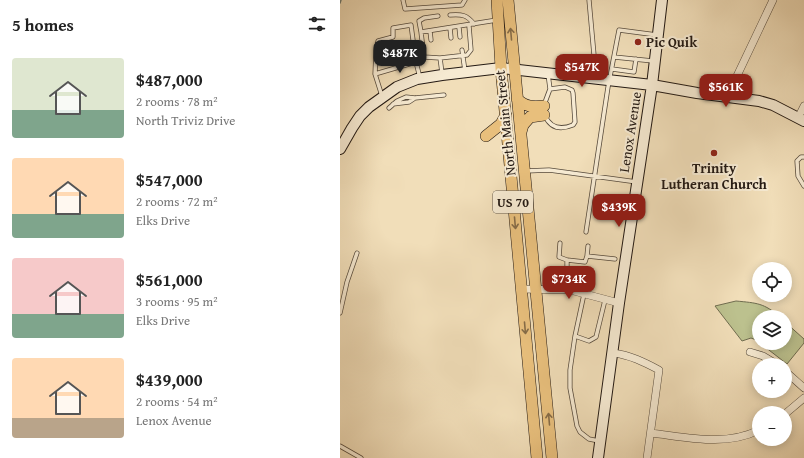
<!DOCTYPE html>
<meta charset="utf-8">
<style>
body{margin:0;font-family:"Gentium Book Plus",serif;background:#f6f6f6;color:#222;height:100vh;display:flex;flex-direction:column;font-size:15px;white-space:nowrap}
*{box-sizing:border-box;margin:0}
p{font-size:13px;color:#767676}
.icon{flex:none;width:22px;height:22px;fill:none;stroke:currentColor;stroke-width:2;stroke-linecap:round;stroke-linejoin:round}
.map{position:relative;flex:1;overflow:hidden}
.panel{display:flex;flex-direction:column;background:#fff;width:340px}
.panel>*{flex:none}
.controls{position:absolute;left:412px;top:262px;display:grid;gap:8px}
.controls a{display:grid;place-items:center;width:40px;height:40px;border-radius:50%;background:#fff;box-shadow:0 2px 10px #0003;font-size:20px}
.price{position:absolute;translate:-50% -34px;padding:0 9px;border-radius:8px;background:#8f2418;color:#fff;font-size:13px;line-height:26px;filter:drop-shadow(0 1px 2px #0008)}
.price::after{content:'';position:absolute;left:50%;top:24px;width:12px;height:9px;margin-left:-6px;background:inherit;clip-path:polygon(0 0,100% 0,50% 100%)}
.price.on{background:#222;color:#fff}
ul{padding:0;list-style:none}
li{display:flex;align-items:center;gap:12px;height:100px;padding:0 12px}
li span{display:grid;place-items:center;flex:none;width:112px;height:80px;border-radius:4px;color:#555}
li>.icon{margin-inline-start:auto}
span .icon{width:48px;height:48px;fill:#fffc;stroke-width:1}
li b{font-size:17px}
h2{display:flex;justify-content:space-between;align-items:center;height:48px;padding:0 12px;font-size:17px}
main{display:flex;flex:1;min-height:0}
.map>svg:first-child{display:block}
.green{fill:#bcc18e;stroke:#706d50}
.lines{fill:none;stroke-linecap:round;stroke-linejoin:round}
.stream{stroke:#6b7a74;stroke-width:1.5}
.lane-casing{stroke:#564a3c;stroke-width:5}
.street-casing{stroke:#564a3c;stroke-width:8}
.secondary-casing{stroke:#231913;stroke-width:12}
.primary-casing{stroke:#231913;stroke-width:12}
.lane{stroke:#f6ead2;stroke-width:3.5}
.street{stroke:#f6ead2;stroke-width:7}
.secondary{stroke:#f6ead2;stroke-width:10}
.primary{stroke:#e8bf7c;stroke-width:11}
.oneway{stroke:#866c48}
.poi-dot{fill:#8f2418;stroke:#f6ead2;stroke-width:1.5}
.labels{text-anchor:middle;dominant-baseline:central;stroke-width:4;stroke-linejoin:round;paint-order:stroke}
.shield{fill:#f6ead2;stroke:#62584c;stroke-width:1}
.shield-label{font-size:13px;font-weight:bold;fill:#231913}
.poi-label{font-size:14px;font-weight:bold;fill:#231913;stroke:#f6ead2;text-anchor:start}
.street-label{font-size:14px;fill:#231913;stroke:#f6ead2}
</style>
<main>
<section class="panel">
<h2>5 homes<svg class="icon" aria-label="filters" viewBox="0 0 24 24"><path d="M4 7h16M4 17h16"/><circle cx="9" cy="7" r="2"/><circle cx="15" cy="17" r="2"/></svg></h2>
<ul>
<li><span style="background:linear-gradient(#dfe7d0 65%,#7fa58c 0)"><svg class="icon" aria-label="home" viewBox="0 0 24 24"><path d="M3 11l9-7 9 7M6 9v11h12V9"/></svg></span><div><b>$487,000</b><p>2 rooms · 78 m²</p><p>North Triviz Drive</p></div></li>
<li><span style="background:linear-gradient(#ffd9b3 70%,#7fa58c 0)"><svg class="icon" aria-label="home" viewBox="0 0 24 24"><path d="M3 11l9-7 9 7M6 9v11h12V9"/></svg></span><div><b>$547,000</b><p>2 rooms · 72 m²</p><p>Elks Drive</p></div></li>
<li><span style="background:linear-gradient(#f6c9c9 70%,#7fa58c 0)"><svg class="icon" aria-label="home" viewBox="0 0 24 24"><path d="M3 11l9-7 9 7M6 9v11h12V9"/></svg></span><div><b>$561,000</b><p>3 rooms · 95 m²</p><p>Elks Drive</p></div></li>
<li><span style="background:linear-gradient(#ffd9b3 75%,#b9a48a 0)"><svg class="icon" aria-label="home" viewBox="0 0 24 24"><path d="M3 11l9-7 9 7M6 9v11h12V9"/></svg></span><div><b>$439,000</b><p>2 rooms · 54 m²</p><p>Lenox Avenue</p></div></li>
</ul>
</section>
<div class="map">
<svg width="464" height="458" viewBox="0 0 464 458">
<rect width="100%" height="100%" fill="#f1deb9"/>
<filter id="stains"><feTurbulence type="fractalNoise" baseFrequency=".005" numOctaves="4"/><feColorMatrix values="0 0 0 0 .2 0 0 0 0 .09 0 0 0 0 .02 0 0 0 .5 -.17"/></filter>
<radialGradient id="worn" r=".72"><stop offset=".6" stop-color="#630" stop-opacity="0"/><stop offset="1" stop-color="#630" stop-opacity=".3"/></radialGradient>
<path class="green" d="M396,301C417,303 424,303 440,317H419V341L411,338L402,341L375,306Z
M445,322L464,339V343L447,364L425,347L421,343H445Z"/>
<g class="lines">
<path class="stream" d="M0,3L1,0"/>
<defs>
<path id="lane" d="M63,0L65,9L122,5L125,0
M249,0L256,77
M110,15C122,14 127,15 134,24
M129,26L131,50L127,55L100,58L84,57L81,32L157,20
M119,27L120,37
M110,28L111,38
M90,31L91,40
M81,32L79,21L84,18L98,16
M122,50L125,71
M274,57L313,61
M100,58L102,73
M272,69L294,72L296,59
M35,74L36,51L38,41L53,37V28L71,25L76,62
M42,96L35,74L76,62L80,78
M53,104L69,102L75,98
M204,105L210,89L208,74
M49,108L57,101L66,97L75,98L104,95
M205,116C211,129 221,130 233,125L235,122L233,93L232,90L225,87L210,89
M464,157H461L457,161L458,176L464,186
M186,171L209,170L297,182
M246,232L268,87L279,30L317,35
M220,243L219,257L227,260
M247,256L248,246
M234,275L247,277
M233,291L234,275L227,270V260L245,262L247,256L275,259
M244,294L235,336L230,370V388L237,426L240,432L249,439L259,441
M0,313L7,282L17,253
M235,336L249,341L256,337L265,300
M0,446L21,458"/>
<path id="street" d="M387,97L433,0
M458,118L464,106
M181,289L230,290L279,303
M410,352L423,356L438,365
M273,353C290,355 304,362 319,370L307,458
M445,371L464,388
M445,414L464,398
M311,433C346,437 385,447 419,430"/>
<path id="secondary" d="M0,149L12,128L20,116L29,107L57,87L77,79L102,75L161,68L312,85L357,93L419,101L433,105L464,121
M258,458L279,303L312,85L322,0"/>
<path id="primary" d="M157,0L161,68L197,458
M168,0L212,458
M177,99C186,107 192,107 204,106
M181,132L183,125L190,117L204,115
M146,136L161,124L166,115"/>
</defs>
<use href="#lane" class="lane-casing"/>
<use href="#street" class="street-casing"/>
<use href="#secondary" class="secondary-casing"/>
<use href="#primary" class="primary-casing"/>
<use href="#lane" class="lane"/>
<use href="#street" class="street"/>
<use href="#secondary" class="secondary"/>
<use href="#primary" class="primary"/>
</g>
<defs><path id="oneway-shaft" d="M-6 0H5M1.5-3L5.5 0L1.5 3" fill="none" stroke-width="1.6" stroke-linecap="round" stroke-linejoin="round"/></defs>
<g class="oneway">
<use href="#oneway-shaft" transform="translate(171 34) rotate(-95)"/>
<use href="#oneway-shaft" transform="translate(175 223) rotate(85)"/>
<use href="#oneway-shaft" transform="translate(185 328) rotate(85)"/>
<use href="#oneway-shaft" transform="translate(209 419) rotate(-95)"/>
</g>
<g class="poi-dot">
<circle cx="298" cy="42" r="4"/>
<circle cx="374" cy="153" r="4"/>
</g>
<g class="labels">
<rect class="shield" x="153" y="191" width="40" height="22" rx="3"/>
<g class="shield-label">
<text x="173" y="202">US 70</text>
</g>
<g class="poi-label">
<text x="306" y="42">Pic Quik</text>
<text x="374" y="168" text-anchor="middle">Trinity<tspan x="374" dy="16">Lutheran Church</tspan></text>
</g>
<g class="street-label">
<text transform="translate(165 123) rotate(-96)">North Main Street</text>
<text transform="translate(290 132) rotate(-81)">Lenox Avenue</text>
</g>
</g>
<rect width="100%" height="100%" filter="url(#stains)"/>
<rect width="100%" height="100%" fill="url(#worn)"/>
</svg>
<div class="controls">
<a><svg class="icon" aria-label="locate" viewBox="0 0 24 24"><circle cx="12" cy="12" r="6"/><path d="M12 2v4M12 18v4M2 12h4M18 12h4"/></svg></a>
<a><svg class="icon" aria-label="layers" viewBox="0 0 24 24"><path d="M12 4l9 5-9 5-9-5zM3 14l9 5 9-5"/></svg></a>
<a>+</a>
<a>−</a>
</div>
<b class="price on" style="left:60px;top:74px">$487K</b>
<b class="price" style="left:242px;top:88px">$547K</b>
<b class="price" style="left:386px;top:108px">$561K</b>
<b class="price" style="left:279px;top:228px">$439K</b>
<b class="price" style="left:229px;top:300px">$734K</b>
</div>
</main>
